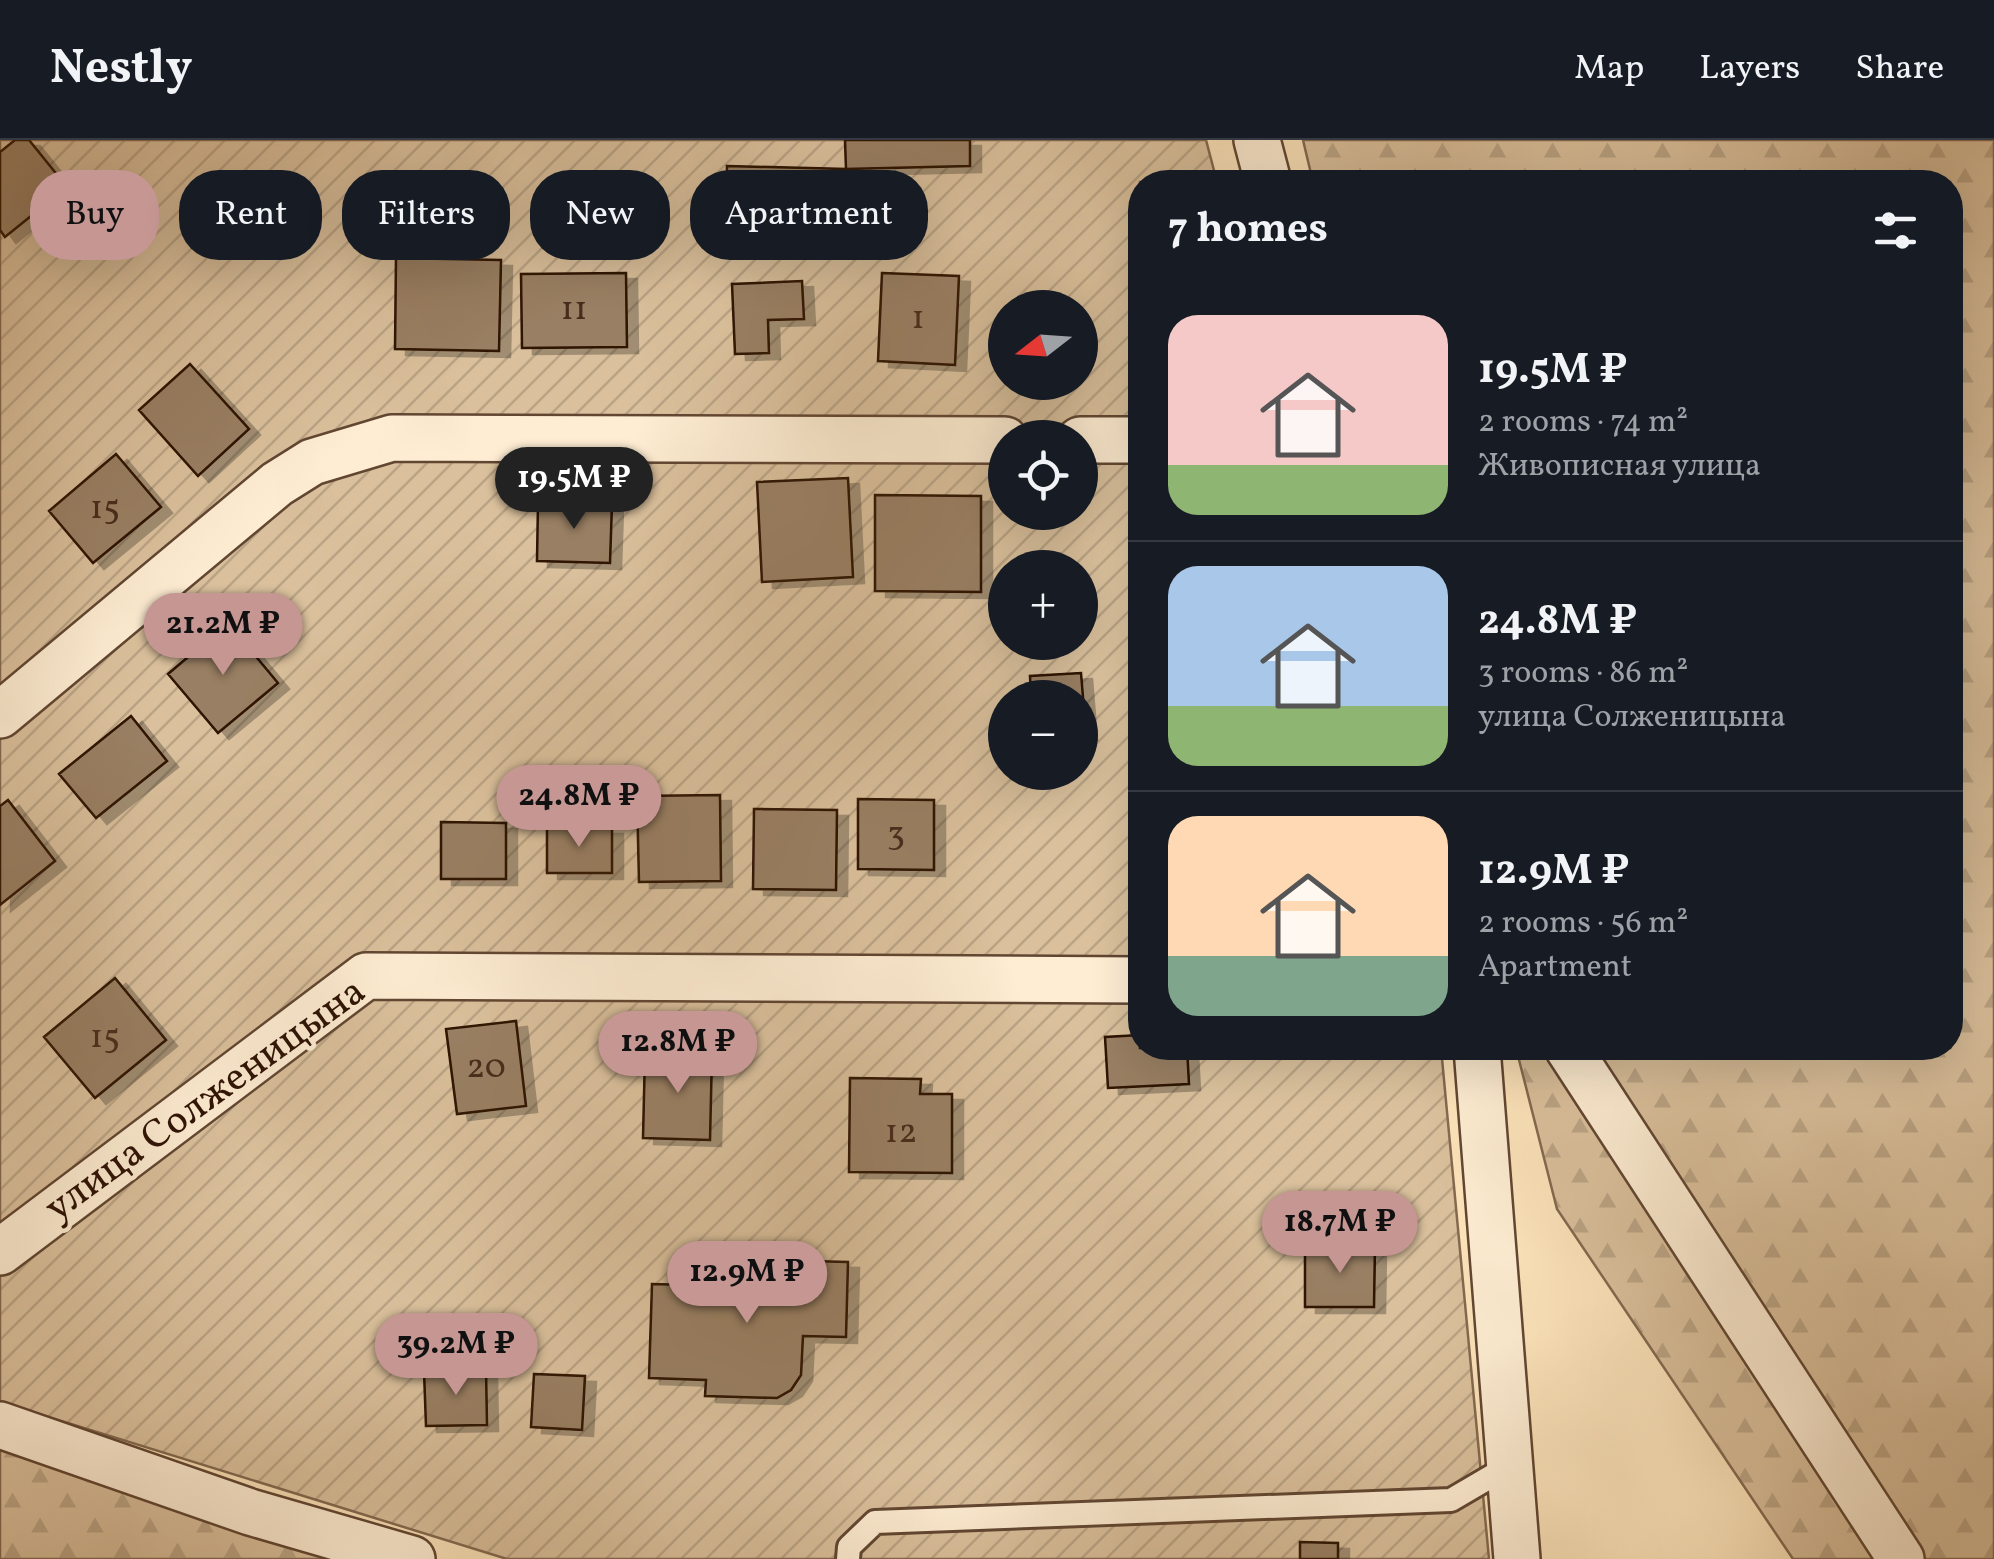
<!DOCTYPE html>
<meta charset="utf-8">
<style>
body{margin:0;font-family:Vollkorn,serif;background:#242831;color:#f1f3f6;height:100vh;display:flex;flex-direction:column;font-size:38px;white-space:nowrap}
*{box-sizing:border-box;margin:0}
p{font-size:32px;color:#9ea1a6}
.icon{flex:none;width:55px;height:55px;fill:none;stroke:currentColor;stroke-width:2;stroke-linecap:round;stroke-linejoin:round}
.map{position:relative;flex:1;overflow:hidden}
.side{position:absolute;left:1128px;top:30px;width:835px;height:890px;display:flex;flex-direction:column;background:#171b24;border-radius:40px;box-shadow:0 10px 40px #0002}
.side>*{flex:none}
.hud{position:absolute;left:30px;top:30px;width:948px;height:90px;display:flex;gap:20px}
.needle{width:65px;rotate:253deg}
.buttons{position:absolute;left:988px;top:150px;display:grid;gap:20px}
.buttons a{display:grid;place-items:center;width:110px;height:110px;border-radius:50%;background:#171b24;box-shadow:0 10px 40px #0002;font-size:50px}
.price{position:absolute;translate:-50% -85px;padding:0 22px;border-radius:35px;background:#c59692;color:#111;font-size:32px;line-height:65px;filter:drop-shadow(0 2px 5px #0008)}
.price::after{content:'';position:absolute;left:50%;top:60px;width:30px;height:22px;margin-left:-15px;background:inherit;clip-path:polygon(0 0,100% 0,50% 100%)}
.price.on{background:#222;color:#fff}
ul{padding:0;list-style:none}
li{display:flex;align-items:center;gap:30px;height:250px;padding:0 40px}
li+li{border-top:2px solid #363941}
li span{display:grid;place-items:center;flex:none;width:280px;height:200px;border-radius:30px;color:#555}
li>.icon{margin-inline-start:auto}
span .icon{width:120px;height:120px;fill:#fffc;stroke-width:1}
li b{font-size:42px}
h2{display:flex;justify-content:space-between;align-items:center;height:120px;padding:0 40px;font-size:42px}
.tag{padding:0 35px;border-radius:40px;background:#171b24;box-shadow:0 10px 40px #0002;font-size:35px;line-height:90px}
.tag.on{background:#c59692;color:#111}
header{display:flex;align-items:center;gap:60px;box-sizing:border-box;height:140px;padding:0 50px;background:#171b24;border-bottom:2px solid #363941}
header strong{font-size:48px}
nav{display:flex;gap:55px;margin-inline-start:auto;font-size:35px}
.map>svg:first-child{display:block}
.forest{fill:url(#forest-firs);stroke:#846950;stroke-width:2.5}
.garden{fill:url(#garden-furrows);stroke:#846950;stroke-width:2.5;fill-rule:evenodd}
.building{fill:#997f63;stroke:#2d1204;stroke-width:2.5;filter:url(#shadow)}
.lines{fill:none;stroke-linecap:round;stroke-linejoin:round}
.lane-casing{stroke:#614632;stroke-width:28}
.street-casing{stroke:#614632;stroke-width:50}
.lane{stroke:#feedd3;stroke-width:22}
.street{stroke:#feedd3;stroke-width:45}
.labels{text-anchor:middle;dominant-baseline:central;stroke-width:9;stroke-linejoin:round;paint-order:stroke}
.number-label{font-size:35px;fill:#482d1c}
.street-label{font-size:40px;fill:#2d1204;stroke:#feedd3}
</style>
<header>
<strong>Nestly</strong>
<nav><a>Map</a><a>Layers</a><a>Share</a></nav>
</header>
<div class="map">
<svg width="1994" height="1419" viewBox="0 0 1994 1419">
<defs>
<pattern id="forest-firs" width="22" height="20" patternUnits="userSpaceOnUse" patternTransform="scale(2.5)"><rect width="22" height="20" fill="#dac09c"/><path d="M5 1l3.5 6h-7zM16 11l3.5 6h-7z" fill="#bba485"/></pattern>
<pattern id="garden-furrows" width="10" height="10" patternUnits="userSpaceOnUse" patternTransform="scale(2.5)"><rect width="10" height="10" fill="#dac09c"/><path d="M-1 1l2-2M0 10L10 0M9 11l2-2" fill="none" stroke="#bba485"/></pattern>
<filter id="shadow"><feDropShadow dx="11" dy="6" stdDeviation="0" flood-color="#0004"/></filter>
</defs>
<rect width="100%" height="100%" fill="#fde4bb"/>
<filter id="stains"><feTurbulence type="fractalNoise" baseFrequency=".002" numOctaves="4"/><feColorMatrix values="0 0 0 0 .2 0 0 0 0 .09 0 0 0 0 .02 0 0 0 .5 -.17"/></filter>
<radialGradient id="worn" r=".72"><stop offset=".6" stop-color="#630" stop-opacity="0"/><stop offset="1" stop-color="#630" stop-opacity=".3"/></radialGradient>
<path class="forest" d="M1303,0H1994V1419H1793L1557,1069L1516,908H1950V42H1313Z
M0,1299L386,1419H0Z"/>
<path class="garden" d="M0,0H1206L1217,42H1140V908H1441L1489,1419H507L0,1262ZM1005,168H1080V242H1005ZM1005,298H1080V372H1005ZM1005,428H1080V502H1005ZM1005,558H1080V632H1005Z"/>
<path class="building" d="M15,0H29L67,47L5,97L0,90V12Z
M845,0H970V26L846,29Z
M727,26L846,29L845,74L726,71Z
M396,118L501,120L499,211L395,209Z
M626,133L627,207L522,208L521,134Z
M882,133L959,136L955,225L878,221Z
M802,141L804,179L768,180L769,213L735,214L732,144Z
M190,224L249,289L198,336L139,270Z
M116,314L161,367L93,423L49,371Z
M848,338L853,437L762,442L757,342Z
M875,355L981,356V452L875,451Z
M538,362L612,363L610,423L537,421Z
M228,483L278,543L218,593L168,534Z
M1081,533L1086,594H1080V558H1031L1030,536Z
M131,576L167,621L96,678L59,634Z
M720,655L721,741L639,742L637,656Z
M858,659L934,660V730L858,729Z
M8,660L55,721L0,765V666Z
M754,669L837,670L836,750L753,749Z
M441,682L506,683V739H441Z
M547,687L612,688V733H547Z
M115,838L166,900L95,958L44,897Z
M516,881L526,966L457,974L446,889Z
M1140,895V908H1187L1189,944L1108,948L1105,897Z
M645,913L712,914L710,1000L643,998Z
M850,938L921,939L920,954H952V1033L849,1032Z
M1305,1104L1375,1105L1374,1167H1305Z
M729,1119L848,1122L846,1197L803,1196L801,1235L791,1250L777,1258L705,1256L706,1240L649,1238L652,1144L729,1146Z
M486,1229L487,1285L426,1286L424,1231Z
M534,1234L585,1236L582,1290L531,1287Z
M1300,1402L1338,1403V1419H1300Z"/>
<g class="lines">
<defs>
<path id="lane" d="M848,1419L849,1407L875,1382L1451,1360L1509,1326"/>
<path id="street" d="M1257,0L1268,42
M1080,300H1140
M0,575L277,344L312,322L392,298L1005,300
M1477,908L1517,1419
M1568,908L1901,1419
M0,1112L366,836L1140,840
M0,1285L250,1372L412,1419"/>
</defs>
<use href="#lane" class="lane-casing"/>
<use href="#street" class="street-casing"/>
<use href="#lane" class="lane"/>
<use href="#street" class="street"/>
</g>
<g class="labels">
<g class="number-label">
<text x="574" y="170">11</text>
<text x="918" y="179">1</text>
<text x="105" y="369">15</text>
<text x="896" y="695">3</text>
<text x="105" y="898">15</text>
<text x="486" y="928">20</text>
<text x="901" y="993">12</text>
</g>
<g class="street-label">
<text transform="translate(206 961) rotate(-36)">улица Солженицына</text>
</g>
</g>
<rect width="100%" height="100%" filter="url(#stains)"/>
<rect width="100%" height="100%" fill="url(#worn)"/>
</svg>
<div class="buttons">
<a><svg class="needle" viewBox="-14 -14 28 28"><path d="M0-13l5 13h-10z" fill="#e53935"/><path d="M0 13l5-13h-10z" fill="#9ea1a6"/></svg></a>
<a><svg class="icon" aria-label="locate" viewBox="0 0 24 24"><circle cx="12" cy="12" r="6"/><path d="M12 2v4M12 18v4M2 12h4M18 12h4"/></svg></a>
<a>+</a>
<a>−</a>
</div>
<b class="price on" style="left:574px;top:392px">19.5M ₽</b>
<b class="price" style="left:223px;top:538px">21.2M ₽</b>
<b class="price" style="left:579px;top:710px">24.8M ₽</b>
<b class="price" style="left:678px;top:956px">12.8M ₽</b>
<b class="price" style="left:1340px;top:1136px">18.7M ₽</b>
<b class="price" style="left:747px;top:1186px">12.9M ₽</b>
<b class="price" style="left:456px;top:1258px">39.2M ₽</b>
<div class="hud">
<a class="tag on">Buy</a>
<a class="tag">Rent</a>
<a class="tag">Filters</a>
<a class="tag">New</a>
<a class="tag">Apartment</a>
</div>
<section class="side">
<h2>7 homes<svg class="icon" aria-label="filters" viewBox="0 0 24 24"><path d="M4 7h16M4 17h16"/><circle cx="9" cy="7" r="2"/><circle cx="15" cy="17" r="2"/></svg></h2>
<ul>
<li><span style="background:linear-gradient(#f6c9c9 75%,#8fb573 0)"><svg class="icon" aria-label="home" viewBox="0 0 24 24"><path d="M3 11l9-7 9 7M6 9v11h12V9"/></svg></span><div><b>19.5M ₽</b><p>2 rooms · 74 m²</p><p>Живописная улица</p></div></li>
<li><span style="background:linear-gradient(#a9c7e8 70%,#8fb573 0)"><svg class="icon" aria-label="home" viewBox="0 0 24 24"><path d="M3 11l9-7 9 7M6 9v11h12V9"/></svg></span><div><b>24.8M ₽</b><p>3 rooms · 86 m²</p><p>улица Солженицына</p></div></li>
<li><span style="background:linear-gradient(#ffd9b3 70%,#7fa58c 0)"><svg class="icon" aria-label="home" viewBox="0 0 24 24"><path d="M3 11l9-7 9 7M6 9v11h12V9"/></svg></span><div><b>12.9M ₽</b><p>2 rooms · 56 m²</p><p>Apartment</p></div></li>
</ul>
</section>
</div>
